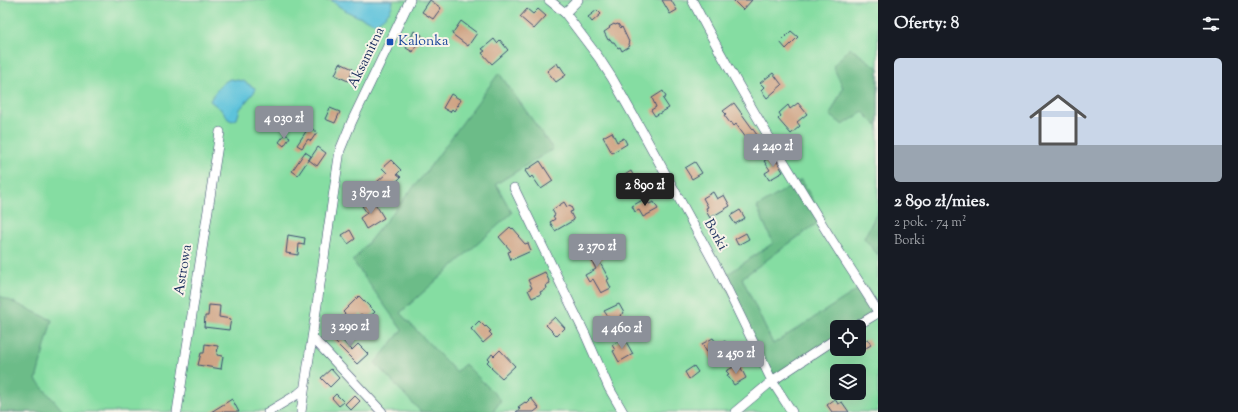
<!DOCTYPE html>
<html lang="pl">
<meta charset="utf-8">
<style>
body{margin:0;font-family:"Sorts Mill Goudy",serif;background:#242831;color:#f1f3f6;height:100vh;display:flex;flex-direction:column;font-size:15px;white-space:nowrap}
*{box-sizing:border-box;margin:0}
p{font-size:13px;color:#9ea1a6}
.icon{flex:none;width:22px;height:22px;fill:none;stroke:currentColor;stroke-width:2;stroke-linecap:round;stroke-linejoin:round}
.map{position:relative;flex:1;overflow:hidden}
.drawer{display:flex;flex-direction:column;background:#171b24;width:360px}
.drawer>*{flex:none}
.buttons{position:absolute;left:830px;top:320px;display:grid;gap:8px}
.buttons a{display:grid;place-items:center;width:36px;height:36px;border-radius:6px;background:#171b24;box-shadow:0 4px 16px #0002;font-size:20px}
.price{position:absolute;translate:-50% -34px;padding:0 9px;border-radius:4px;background:#8c9099;color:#fff;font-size:13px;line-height:26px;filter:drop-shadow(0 1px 2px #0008)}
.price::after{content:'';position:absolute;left:50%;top:24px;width:12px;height:9px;margin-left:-6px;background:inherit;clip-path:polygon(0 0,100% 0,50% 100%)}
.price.selected{background:#222;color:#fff}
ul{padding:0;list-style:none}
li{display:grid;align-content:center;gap:8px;height:212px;padding:0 16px}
li span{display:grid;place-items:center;height:124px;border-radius:6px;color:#555}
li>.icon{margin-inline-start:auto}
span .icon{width:72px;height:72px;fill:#fffc;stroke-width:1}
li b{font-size:17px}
h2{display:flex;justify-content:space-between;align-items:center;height:48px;padding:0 16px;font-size:17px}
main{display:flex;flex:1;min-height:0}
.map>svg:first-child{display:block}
.green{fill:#85dda2;stroke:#508680;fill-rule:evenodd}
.forest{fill:#6cbc88;stroke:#447673}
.water{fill:#5dc3db;stroke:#3c799c}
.building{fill:#cea282}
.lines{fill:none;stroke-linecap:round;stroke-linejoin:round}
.minor-casing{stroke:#3b4b6f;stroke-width:10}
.minor{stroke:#fff;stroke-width:9}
.transit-dot{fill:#1a4fb4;stroke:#f7f3e8;stroke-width:1.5}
.labels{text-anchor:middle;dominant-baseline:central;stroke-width:4;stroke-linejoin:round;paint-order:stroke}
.transit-label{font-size:14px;fill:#164399;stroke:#f7f3e8;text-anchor:start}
.street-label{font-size:14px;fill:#1b2f5e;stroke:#f7f3e8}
</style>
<main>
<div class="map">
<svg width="878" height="412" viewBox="0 0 878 412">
<rect width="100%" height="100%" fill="#f7f3e8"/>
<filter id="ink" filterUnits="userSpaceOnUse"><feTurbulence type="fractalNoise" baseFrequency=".025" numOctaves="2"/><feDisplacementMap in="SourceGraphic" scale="8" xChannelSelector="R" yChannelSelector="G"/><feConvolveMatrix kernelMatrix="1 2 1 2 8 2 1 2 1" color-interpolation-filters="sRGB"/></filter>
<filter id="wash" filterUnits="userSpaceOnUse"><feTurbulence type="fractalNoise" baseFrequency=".012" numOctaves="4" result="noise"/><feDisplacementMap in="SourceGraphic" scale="16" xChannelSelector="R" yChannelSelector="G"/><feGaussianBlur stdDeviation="0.9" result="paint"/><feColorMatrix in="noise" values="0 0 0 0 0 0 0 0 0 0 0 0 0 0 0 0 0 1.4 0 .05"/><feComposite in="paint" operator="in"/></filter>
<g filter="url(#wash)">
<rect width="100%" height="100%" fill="#f3e7cf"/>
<path class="green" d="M0,0H878V412H0ZM837,327H859V349H837ZM837,371H859V393H837Z"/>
<path class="forest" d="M850,48L878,68V130V127L863,112L843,125L830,115L843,88L833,66Z
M499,73L553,149L496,184L512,213L400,313L456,372L465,364L501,400L493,412H421L375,363L402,330L353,261L426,172Z
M801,180L824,218L742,278L773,344L865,285L878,306L859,327H837V343L781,379L778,384L722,278L773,243L757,207Z
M878,211V255L864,238Z
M0,296L52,320L36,380L64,412H0Z"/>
<path class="water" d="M331,0H393C393,11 384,18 375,23C359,17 344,12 331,0Z
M230,79L243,81L255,88V91L240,109L237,119L232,121L228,119L223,111L210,101C213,94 222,82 230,79Z"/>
<g id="blocks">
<path class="building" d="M430,0L441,8L433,19L422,12Z
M662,0H671L677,10L670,14Z
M733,0H752L743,10Z
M527,9L533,14L538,9L546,16L534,29L520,17Z
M597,10L601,14L592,22L588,17Z
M461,21L477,33L468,46L452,34Z
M614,24L615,25L618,24L621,28L622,27L629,42L628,43L630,46L622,51L620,47L618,48L614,42H612L610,39L608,40L604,32L610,28L609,27Z
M414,31L422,35L413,52L406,48Z
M791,31L798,37L786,49L780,42Z
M494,39L497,43L500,40L508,50L492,64L482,53L485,51L482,49Z
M340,63L353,69L351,73H352L348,81L335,75Z
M557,63L559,67L560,66L566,75L556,82L547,71Z
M773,73L782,85L767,98L761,90L764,87L760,83Z
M663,91L666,97L663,99L669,108L655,116L651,110L656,107L652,98Z
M451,94L461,100L454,111L452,109L450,112L443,108Z
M734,103L760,139L751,145L736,124L734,126L731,122L730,123L724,115L726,114L723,111Z
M798,103L807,114L797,122L800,126L791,134L778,119L781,116L779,113L788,105L790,109Z
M330,108L340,112L335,123L325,119Z
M309,127L317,132L311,141L308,139L302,148L297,145Z
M612,132L617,142L624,138L627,144L612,153L603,137Z
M285,134L290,137L284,146L279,142Z
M318,147L326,153L317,166L309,160Z
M305,152L311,156L298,175L292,171Z
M773,155L783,172L769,180L765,173L770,170L764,161Z
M391,160L401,170L397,174L401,177L388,190L385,187L383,189L377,182L387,173L382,168Z
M540,161L553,181L541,189L532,176L530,178L525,171Z
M695,162L702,173L692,179L685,168Z
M631,171L634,177L638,175L642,181L623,192L618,183L622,181L620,178Z
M713,192L717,199L724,195L730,206L710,218L706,211L707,210L706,208L708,207L703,198Z
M646,198L649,204L654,202L658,209L643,217L639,210L635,212L632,206Z
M373,200L384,218L366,229L360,218L367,213L362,206Z
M564,202L567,207L570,205L573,211L570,212L574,220L555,231L550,222L555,219L553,216L555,215L552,210Z
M740,210L745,218L735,224L730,216Z
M510,227L512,229L513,228L519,235L518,236L525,244L528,243L531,251L511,260L508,252L511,251L499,237Z
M350,230L355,239L348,244L342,235Z
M746,233L749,239L738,245L735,239Z
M288,235L305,238L304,245L299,244L298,255L286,253Z
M591,240L598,253L601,251L604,257L599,261L609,279L607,280L611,288L601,293L593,279L589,282L585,275L596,269L583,245Z
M545,272L550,283L546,285L547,288H546V289L540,292L541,294L532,298L528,290L532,288L528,280Z
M359,296L375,312L366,320L361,314L353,322L343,312Z
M619,304L624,313L620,315L622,319L612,325L613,326L607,330L603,322L609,318L604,311Z
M209,305L220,306L219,317L231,319L229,330L204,327L205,316H208Z
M555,317L565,328L557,336L546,325Z
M479,321L485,327L486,326L491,331L489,332L492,335L483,343L471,329Z
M342,331L347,335L342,340L352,350L358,344L368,354L357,364L331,338L336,333L338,335Z
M624,338L633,354L619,362L613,351L615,350L612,345Z
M713,338L718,345L725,341L730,348L711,359L702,344Z
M868,339L871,345L859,352V344Z
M205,344L218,346L217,355L223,356L221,369L198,365L201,353H204Z
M500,350L515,366L502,378L491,368L492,367L487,362L489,360L488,359L492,354L494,356Z
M739,364L746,378L734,385L727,375L729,374L726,371Z
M694,366L698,372L689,379L685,372Z
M331,369L339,378L330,387L321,378Z
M336,394L344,402L339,406L332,398Z
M354,395L360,401L351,410L345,404Z
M531,398L539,408L534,412H516L520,409L518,407L525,402L526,403Z
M232,399L239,412H211Z
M835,399L838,404L842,402L849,412H832L827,405Z"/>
</g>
</g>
<g filter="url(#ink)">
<use href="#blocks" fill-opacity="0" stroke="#3b4b6f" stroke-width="1"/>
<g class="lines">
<defs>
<path id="minor" d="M549,0L565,13L599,58L612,78L642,131L717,268L772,381L792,412
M692,0C732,77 777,151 822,224C840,254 860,282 878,312
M565,13L578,0
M514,188L586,336L609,388L623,412
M855,327L878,313
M312,337L382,412
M177,412L220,132
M268,412L298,394L304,389
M301,412L340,150L352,121L410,0
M735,412L772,381L837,338"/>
</defs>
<use href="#minor" class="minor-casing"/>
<use href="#minor" class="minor"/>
</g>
</g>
<rect class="transit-dot" x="386" y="38" width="8" height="8" rx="2"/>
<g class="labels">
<g class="transit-label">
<text x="398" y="42">Kalonka</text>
</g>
<g class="street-label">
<text transform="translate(367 58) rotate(-64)">Aksamitna</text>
<text transform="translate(715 235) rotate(61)">Borki</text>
<text transform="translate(184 270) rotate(-81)">Astrowa</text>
</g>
</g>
</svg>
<div class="buttons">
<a><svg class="icon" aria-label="locate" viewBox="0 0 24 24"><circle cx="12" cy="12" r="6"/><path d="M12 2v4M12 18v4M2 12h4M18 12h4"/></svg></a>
<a><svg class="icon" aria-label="layers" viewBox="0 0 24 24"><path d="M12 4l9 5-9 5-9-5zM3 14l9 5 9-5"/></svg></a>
</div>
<b class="price" style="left:284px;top:140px">4 030 zł</b>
<b class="price" style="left:773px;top:168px">4 240 zł</b>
<b class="price selected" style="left:645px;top:207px">2 890 zł</b>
<b class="price" style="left:371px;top:215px">3 870 zł</b>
<b class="price" style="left:597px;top:268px">2 370 zł</b>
<b class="price" style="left:350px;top:348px">3 290 zł</b>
<b class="price" style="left:622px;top:350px">4 460 zł</b>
<b class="price" style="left:736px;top:375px">2 450 zł</b>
</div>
<section class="drawer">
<h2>Oferty: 8<svg class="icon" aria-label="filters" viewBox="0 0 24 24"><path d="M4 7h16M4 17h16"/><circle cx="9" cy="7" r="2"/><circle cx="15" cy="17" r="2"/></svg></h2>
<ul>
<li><span style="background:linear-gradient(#c9d6e8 70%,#9aa5b1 0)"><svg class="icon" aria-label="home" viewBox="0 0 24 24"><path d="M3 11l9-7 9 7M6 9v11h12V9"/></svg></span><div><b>2 890 zł/mies.</b><p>2 pok. · 74 m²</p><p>Borki</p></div></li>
</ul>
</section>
</main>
